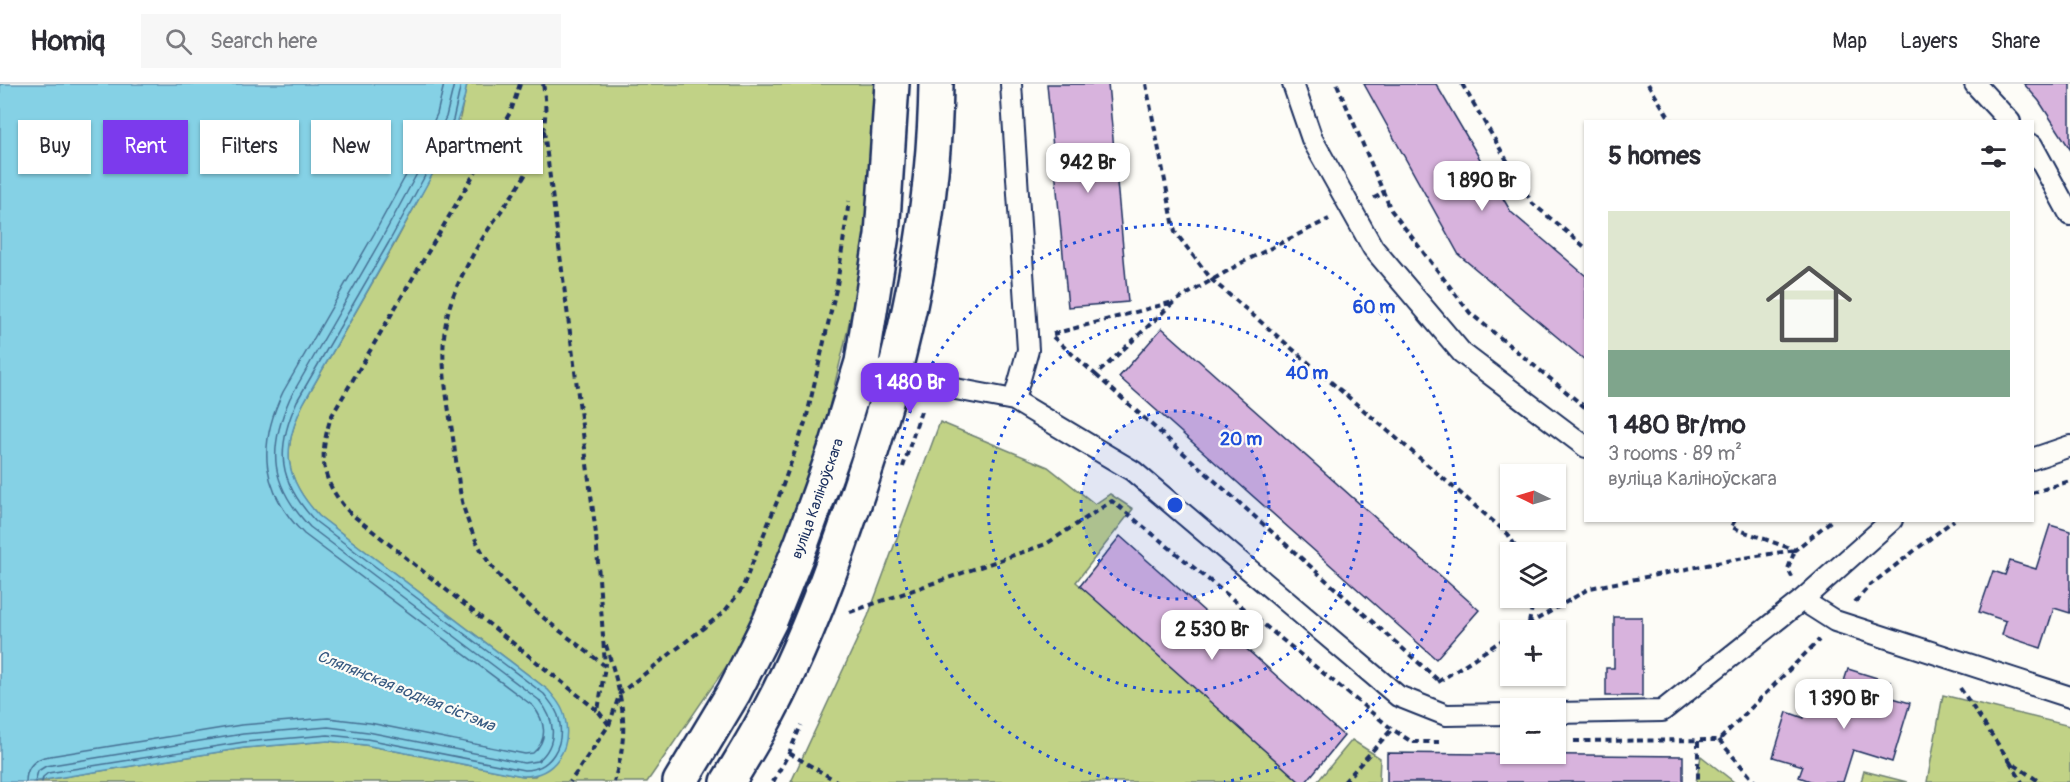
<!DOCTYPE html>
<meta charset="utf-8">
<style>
body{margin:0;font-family:Pangolin,sans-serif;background:#f7f7f7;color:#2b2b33;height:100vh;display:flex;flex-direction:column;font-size:22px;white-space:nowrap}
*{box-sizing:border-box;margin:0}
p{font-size:20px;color:#7c7c81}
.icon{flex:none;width:33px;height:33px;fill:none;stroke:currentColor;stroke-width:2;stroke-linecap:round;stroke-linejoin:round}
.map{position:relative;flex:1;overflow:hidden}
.drawer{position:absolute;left:1584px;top:36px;width:450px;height:402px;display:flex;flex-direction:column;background:#fff;border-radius:0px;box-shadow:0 2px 4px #0004}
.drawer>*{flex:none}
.guide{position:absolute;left:18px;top:36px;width:570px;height:54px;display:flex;gap:12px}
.needle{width:39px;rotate:275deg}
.controls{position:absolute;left:1500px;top:380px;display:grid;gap:12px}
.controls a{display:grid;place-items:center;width:66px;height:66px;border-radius:0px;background:#fff;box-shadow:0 2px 4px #0004;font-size:30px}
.price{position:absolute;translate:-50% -51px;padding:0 14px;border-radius:12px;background:#fff;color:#222;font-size:20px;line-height:39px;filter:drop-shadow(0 2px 3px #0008)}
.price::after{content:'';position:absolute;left:50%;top:36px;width:18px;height:14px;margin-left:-9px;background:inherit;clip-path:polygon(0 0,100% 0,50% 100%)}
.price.current{background:#7c3aed;color:#fff}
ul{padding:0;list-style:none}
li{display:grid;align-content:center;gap:12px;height:318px;padding:0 24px}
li+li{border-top:2px solid #e1e1e2}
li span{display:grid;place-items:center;height:186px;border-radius:0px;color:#555}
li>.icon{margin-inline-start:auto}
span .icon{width:108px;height:108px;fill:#fffc;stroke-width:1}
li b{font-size:26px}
h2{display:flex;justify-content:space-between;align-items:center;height:72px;padding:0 24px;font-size:26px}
.chip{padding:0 21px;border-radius:0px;background:#fff;box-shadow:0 2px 4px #0004;font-size:21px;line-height:54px}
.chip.current{background:#7c3aed;color:#fff}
header{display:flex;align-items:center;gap:36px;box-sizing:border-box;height:84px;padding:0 30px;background:#fff;border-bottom:2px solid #e1e1e2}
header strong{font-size:28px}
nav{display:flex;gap:33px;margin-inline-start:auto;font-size:21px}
.search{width:420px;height:54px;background:#f7f7f7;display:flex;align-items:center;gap:15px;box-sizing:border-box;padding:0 21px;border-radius:0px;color:#7c7c81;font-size:22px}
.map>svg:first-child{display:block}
.green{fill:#c1d286;stroke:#6e8072;stroke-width:1.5}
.water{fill:#85d1e5;stroke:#5b90af;stroke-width:1.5}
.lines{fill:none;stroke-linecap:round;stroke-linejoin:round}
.shore{stroke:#457094;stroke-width:1.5}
.building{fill:#d8b3dd;stroke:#1b2f5e;stroke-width:1.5}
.service-casing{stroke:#1b2f5e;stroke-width:24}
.secondary-casing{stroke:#1b2f5e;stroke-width:38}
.path{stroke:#1b2f5e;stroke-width:4;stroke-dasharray:6 4.5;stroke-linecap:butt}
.service{stroke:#fdfcf7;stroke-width:20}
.secondary{stroke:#fdfcf7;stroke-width:33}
.ring{fill:none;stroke:#1d4ed8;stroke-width:3;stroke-dasharray:3 6}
.labels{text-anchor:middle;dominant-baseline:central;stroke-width:4.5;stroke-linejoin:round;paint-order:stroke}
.street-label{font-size:15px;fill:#1b2f5e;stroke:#fdfcf7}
.water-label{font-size:16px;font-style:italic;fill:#365880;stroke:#fdfcf7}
.centre{fill:#1d4ed8;stroke:#fdfcf7;stroke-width:3}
.ring-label{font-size:18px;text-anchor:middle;font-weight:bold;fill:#1d4ed8;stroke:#fdfcf7;stroke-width:4.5;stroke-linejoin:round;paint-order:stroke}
</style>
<header>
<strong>Homiq</strong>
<div class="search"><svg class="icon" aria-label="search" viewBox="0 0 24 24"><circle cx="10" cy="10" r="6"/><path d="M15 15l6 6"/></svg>Search here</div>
<nav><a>Map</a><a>Layers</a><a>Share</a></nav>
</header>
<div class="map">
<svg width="2070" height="698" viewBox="0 0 2070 698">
<rect width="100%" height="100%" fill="#fdfcf7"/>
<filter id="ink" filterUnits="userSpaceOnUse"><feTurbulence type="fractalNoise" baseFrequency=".0167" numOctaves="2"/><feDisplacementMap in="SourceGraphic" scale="12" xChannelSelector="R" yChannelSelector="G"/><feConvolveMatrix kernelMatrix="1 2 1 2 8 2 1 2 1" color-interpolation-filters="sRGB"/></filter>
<g filter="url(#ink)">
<path class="green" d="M467,0H877L874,73L863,174L844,262L823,348L778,473L734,571L647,698H32L244,664L328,657L365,661L523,692H535L565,659C567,637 563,623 548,606L319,432C284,394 281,366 303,320L394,161L444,68L459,38Z
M940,338L1048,383L1095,420L1110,410L1133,425L1076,498L1301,698H791L868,532Z
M1943,611L2070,642V698H1927Z
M1352,656L1380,674L1379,698H1317Z
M1701,672L1734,698H1696Z
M1864,687L1907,698H1861Z"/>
<path class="water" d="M0,0H467C459,48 434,87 411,129C376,193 339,256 303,320C281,366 284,394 319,432L548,606C555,614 563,623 565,634C572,664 555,692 523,692L365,661L328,657L244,664L32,698H0Z"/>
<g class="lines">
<path class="shore" d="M26,698C26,685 32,677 44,673L241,641L328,634L370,639L525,670L533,669C549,655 545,637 533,622L304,450C261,407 257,362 283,308L374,150L424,58L437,30L444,0
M35,698L38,687L46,682L243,650L328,643L368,648L524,679L538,677C559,659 555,635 539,616L310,443C270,401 267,366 290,314L382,154L432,62L446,33L454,0
M42,698L43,693L48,689L244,658L328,651L367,655L524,686C551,686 565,661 559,635C557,625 550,618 544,610L315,437C278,397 275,366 297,317L389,158L439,66L453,36L461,0"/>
</g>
<path class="building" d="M1047,0H1108L1128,218L1068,223Z
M1364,0H1436L1511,128L1586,192V277L1459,171Z
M2024,0H2070V65L2039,17Z
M1162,244L1479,526L1436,575L1119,293Z
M2050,441L2070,447V529L2054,524L2041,564L2002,551L2006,537L1979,528L1993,487L2005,491L2010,477L2036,485Z
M1120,452L1344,652L1306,698H1300L1080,502Z
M1614,533H1642V612H1606V584H1614Z
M1848,585L1890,598L1886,612L1910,619L1892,678L1853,666L1843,698H1813L1799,693L1803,682L1773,673L1787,628L1804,634L1808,620L1834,628Z
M1387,669L1683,672V698H1387Z"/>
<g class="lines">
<defs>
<path id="service" d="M1011,0L1028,266L1014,316
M1293,0L1312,55L1373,164L1462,269L1586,363
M1975,0L2010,38
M2032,61L2070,131
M885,284L929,300L1014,316L1133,387L1398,612L1446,631L1510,630
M2032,375L2070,362
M1802,516L1835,537L2070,613
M1556,629L1662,627L1802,516L1892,436"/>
<g id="secondary">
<path id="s1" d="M680,698L734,608L770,537L802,458L836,363L862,278L882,151L892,0"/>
<path d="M728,698C741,676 755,654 767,631C799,571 824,507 846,443C897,300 934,152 936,0"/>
</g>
</defs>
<use href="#service" class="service-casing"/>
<use href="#secondary" class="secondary-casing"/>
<path class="path" d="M520,0L511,27L331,333C318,374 321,397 350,429L598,627
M543,0C557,72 507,110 475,167C463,189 450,213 446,238C438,281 450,326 455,369C458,389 459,412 466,431C471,448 480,466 490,480C517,518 568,552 605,582L598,627L609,641L570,698
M1146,0L1175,148L1212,196L1508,450L1519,468
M1337,0L1391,126L1470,229L1586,324
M1462,0L1532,119L1586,164
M1648,0L1672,38
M544,47L596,450L605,582
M1374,114L1384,109
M1053,250L1173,218
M1053,253L1096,291L1174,218L1243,178L1329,135
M1096,291L1439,597
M903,383L922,324
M2032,409L2070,397
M1735,436L1731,443L1795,466L1832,436
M1855,518L1869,502L1954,436
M850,528L1046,460L1112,417L1392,645L1412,658H1439
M1529,539L1534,513
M1519,546L1590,504L1732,476L1795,466L1788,485L1792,493
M606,561C616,594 627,626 622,662C621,674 617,686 614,698
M1438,598L1510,551
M1960,604L2010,678L2040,698
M609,641L620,609L724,528L742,505L778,415L806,336L837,201L849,117
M1719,656L1755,698
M1574,657L1719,656L1819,556
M1698,657V698
M789,669L838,698
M2010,678L2022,698
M773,698L789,669L801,641
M1344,698L1393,644"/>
<use href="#service" class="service"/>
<use href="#secondary" class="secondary"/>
</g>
</g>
<circle cx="1175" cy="421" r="94" fill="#1d4ed8" fill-opacity=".12"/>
<g class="ring">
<circle cx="1175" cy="421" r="94"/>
<circle cx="1175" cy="421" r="187"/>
<path d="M1126 698A281 281 0 1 1 1224 698"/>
</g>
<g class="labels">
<g class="street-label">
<text stroke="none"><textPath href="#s1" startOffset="316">вуліца Каліноўскага</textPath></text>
</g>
<g class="water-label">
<text transform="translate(406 607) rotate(22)">Сляпянская водная сістэма</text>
</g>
</g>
<circle cx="1175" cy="421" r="9" class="centre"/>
<g class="ring-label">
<text x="1374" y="229">60 m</text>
<text x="1307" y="295">40 m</text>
<text x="1241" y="361">20 m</text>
</g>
</svg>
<div class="controls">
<a><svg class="needle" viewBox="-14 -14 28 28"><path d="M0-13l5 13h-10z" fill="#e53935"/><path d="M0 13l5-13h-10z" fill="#7c7c81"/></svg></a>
<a><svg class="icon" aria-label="layers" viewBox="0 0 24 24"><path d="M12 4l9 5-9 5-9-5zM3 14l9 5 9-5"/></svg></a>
<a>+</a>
<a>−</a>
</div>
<b class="price" style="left:1088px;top:110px">942 Br</b>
<b class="price" style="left:1482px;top:128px">1 890 Br</b>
<b class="price current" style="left:910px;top:330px">1 480 Br</b>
<b class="price" style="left:1212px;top:577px">2 530 Br</b>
<b class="price" style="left:1844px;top:646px">1 390 Br</b>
<div class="guide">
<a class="chip">Buy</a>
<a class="chip current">Rent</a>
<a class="chip">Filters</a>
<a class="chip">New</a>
<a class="chip">Apartment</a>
</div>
<section class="drawer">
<h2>5 homes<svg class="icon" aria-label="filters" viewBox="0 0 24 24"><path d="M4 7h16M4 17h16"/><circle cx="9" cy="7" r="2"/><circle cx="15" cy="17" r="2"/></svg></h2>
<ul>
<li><span style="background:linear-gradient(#dfe7d0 75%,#7fa58c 0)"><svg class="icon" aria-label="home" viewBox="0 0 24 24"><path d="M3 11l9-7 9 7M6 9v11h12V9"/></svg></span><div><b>1 480 Br/mo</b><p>3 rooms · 89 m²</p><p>вуліца Каліноўскага</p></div></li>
</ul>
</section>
</div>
